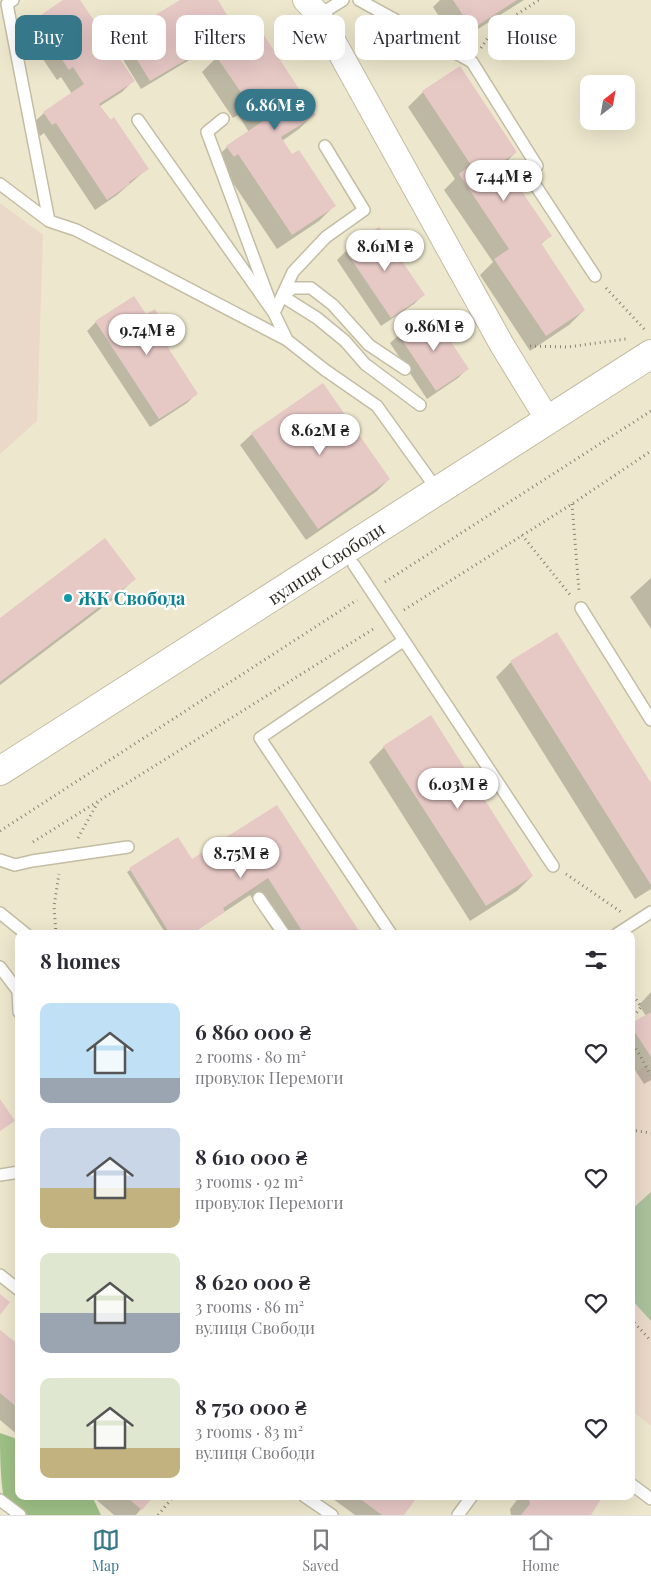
<!DOCTYPE html>
<meta charset="utf-8">
<style>
body{margin:0;font-family:"Playfair Display",serif;background:#f7f7f7;color:#2b2b33;height:100vh;display:flex;flex-direction:column;font-size:19px;white-space:nowrap}
*{box-sizing:border-box;margin:0}
p{font-size:16px;color:#7c7c81}
.icon{flex:none;width:28px;height:28px;fill:none;stroke:currentColor;stroke-width:2;stroke-linecap:round;stroke-linejoin:round}
.map{position:relative;flex:1;overflow:hidden}
.drawer{position:absolute;left:15px;top:930px;width:620px;height:570px;display:flex;flex-direction:column;background:#fff;border-radius:10px;box-shadow:0 5px 20px #0002}
.drawer>*{flex:none}
.banner{position:absolute;left:15px;top:15px;width:621px;height:45px;display:flex;gap:10px}
.needle{width:32px;rotate:31deg}
.controls{position:absolute;left:580px;top:75px;display:grid;gap:10px}
.controls a{display:grid;place-items:center;width:55px;height:55px;border-radius:10px;background:#fff;box-shadow:0 5px 20px #0002;font-size:25px}
.price{position:absolute;translate:-50% -42px;padding:0 11px;border-radius:18px;background:#fff;color:#222;font-size:16px;line-height:32px;filter:drop-shadow(0 1px 2px #0008)}
.price::after{content:'';position:absolute;left:50%;top:30px;width:15px;height:11px;margin-left:-8px;background:inherit;clip-path:polygon(0 0,100% 0,50% 100%)}
.price.current{background:#36788a;color:#fff}
ul{padding:0;list-style:none}
li{display:flex;align-items:center;gap:15px;height:125px;padding:0 25px}
li span{display:grid;place-items:center;flex:none;width:140px;height:100px;border-radius:10px;color:#555}
li>.icon{margin-inline-start:auto}
span .icon{width:60px;height:60px;fill:#fffc;stroke-width:1}
li b{font-size:21px}
h2{display:flex;justify-content:space-between;align-items:center;height:60px;padding:0 25px;font-size:21px}
.pill{padding:0 18px;border-radius:10px;background:#fff;box-shadow:0 5px 20px #0002;font-size:18px;line-height:45px}
.pill.current{background:#36788a;color:#fff}
.dock{display:flex;justify-content:space-around;align-items:center;height:70px;border-top:1px solid #e1e1e2;background:#fff;font-size:14px;color:#7c7c81}
.dock a{display:grid;justify-items:center;gap:2px}
.dock .current{color:#36788a}
.map>svg:first-child{display:block}
.education{fill:#ead9c8}
.green{fill:#abc19c}
.forest{fill:#9ec085}
.shadow{fill:#0003}
.building{fill:#e6c8c5}
.lines{fill:none;stroke-linecap:round;stroke-linejoin:round}
.service-casing{stroke:#c3bda4;stroke-width:14}
.minor-casing{stroke:#c3bda4;stroke-width:26}
.secondary-casing{stroke:#c3bda4;stroke-width:30}
.path{stroke:#888372;stroke-width:3;stroke-dasharray:1 4;stroke-linecap:butt}
.service{stroke:#fff;stroke-width:11}
.minor{stroke:#fff;stroke-width:24}
.secondary{stroke:#fff;stroke-width:28}
.culture-dot{fill:#0f9aa8;stroke:#fff;stroke-width:2}
.labels{text-anchor:middle;dominant-baseline:central;stroke-width:4.5;stroke-linejoin:round;paint-order:stroke}
.street-label{font-size:18px;fill:#2f2c23;stroke:#fff}
.culture-label{font-size:18px;font-weight:bold;fill:#0d838f;stroke:#fff;text-anchor:start}
</style>
<div class="map">
<svg width="651" height="1515" viewBox="0 0 651 1515">
<rect width="100%" height="100%" fill="#ede7cd"/>
<path class="education" d="M0,203L43,235L37,421L0,454Z
M646,1065L651,1075V1426L631,1410V1076Z"/>
<path class="green" d="M651,1192V1321L631,1299V1210Z"/>
<path class="forest" d="M0,1433L17,1439L19,1441V1496H92L101,1515H10C0,1503 0,1451 0,1433Z"/>
<path class="shadow" d="M65,0H79L133,81L122,92L100,106L147,169L117,195L95,210L44,133L40,136L32,124L44,113L72,94L61,77L57,80L24,31L36,19Z
M182,0H216L234,30L226,38L141,89L114,45L123,36Z
M440,0H524L456,43L433,7Z
M240,34L314,114L299,129L282,141L292,156L334,206L319,221L277,249L223,168L212,162L227,147L249,132L238,115L233,118L202,72Z
M423,92L516,152L503,165L550,236L540,245L584,310L569,325L530,351L480,275L493,262L444,190L455,179L408,107Z
M346,251L423,295L414,304L381,326L337,260Z
M146,316L167,330L159,337L196,394L187,403L150,427L87,331L96,322Z
M399,335L467,369L458,378L427,399L390,343Z
M252,434L389,479L377,491L306,540L240,445Z
M651,578V629L630,597Z
M134,579L115,598L0,685V619Z
M511,662L651,785V889L635,899L496,677Z
M384,747L532,876L517,891L470,921L369,762Z
M277,806L360,934H275L250,895L191,934H166L127,872L178,839L192,861Z
M651,992V1080L644,1084L631,1064V1017L635,1023L646,1016L639,1005Z
M0,1332L19,1347V1436L0,1420Z
M92,1496H152L136,1515H114Z
M329,1496H416L402,1515H355Z
M520,1496H602L589,1515H511L510,1509Z"/>
<path class="building" d="M63,0H80L135,81L99,104L110,120L114,117L149,169L129,182L130,184L107,200L56,123L52,125L43,112L84,84L73,67L69,70L35,19Z
M180,0H218L236,30L150,81L122,35Z
M453,0H517L472,29Z
M256,23L316,115L281,137L292,154L299,150L336,206L292,235L238,154L234,157L226,146L266,119L254,101L249,104L216,56L237,41L240,33Z
M460,66L517,152L502,162L552,236L541,243L585,310L546,336L494,259L509,249L459,174L471,165L422,91Z
M379,227L425,295L391,318L345,250Z
M134,296L146,314L155,309L168,330L160,335L198,394L159,419L95,321Z
M431,312L469,369L436,391L398,334Z
M323,383L390,479L318,529L251,433Z
M105,538L136,579L0,682V618Z
M557,632L651,783V885L510,661Z
M431,715L533,876L486,906L383,746Z
M277,805L361,934H304L268,878L223,908L225,912L191,934H170L129,868L178,837L192,859Z
M651,1012V1057L631,1026V1015L635,1021Z
M0,1099L15,1121L0,1131Z
M0,1294L10,1302L0,1315Z
M0,1330L19,1345V1409L0,1393Z
M125,1496H154L142,1510Z
M356,1496H418L404,1515H382Z
M528,1496H603L591,1515H521L530,1504Z"/>
<g class="lines">
<defs>
<path id="service" d="M13,0L7,4L49,221L76,230L109,247L287,340L325,370L377,406L438,491
M359,0L472,62L537,166L530,177L595,276
M319,15L343,0
M223,119L207,132L269,299
M138,120L274,313L287,340
M0,184L49,221
M274,313L293,272L326,237L364,210L325,146
M405,369L369,345L333,305L311,288H293L282,296L317,318L345,341L365,364L420,405
M354,565L553,866
M581,608L651,720
M0,860L15,865L32,861L128,847
M259,898L284,934
M0,913L26,934
M391,934L260,738L403,641
M617,934L651,912
M0,967L18,991L19,1012
M0,1175L19,1172
M0,1275L19,1290
M631,1484L651,1499
M304,1496L332,1515
M0,1500L20,1515
M458,1515L472,1496"/>
<path id="minor" d="M305,0L319,15L502,345L548,420"/>
<path id="secondary" d="M0,771L651,354"/>
</defs>
<use href="#service" class="service-casing"/>
<use href="#minor" class="minor-casing"/>
<use href="#secondary" class="secondary-casing"/>
<path class="path" d="M481,48L493,30L539,0
M606,288L646,331
M530,346L568,347L626,339
M572,504L579,591
M522,535L571,596
M385,582L651,411
M404,610L572,504L651,451
M0,831L357,600
M78,838L98,802
M33,842L375,628
M566,874L621,912
M56,934L54,906L59,874
M631,991L641,1007L634,1016
M631,1040L651,1075
M631,1130L651,1133
M631,1319L651,1341
M158,1515L174,1496"/>
<use href="#service" class="service"/>
<use href="#minor" class="minor"/>
<use href="#secondary" class="secondary"/>
</g>
<circle class="culture-dot" cx="68" cy="598" r="5"/>
<g class="labels">
<g class="street-label">
<text transform="translate(326 563) rotate(-33)">вулиця Свободи</text>
</g>
<g class="culture-label">
<text x="78" y="598">ЖК Свобода</text>
</g>
</g>
</svg>
<div class="controls">
<a><svg class="needle" viewBox="-14 -14 28 28"><path d="M0-13l5 13h-10z" fill="#e53935"/><path d="M0 13l5-13h-10z" fill="#7c7c81"/></svg></a>
</div>
<b class="price current" style="left:275px;top:131px">6.86M ₴</b>
<b class="price" style="left:504px;top:202px">7.44M ₴</b>
<b class="price" style="left:385px;top:272px">8.61M ₴</b>
<b class="price" style="left:434px;top:352px">9.86M ₴</b>
<b class="price" style="left:147px;top:356px">9.74M ₴</b>
<b class="price" style="left:320px;top:456px">8.62M ₴</b>
<b class="price" style="left:458px;top:810px">6.03M ₴</b>
<b class="price" style="left:241px;top:879px">8.75M ₴</b>
<div class="banner">
<a class="pill current">Buy</a>
<a class="pill">Rent</a>
<a class="pill">Filters</a>
<a class="pill">New</a>
<a class="pill">Apartment</a>
<a class="pill">House</a>
</div>
<section class="drawer">
<h2>8 homes<svg class="icon" aria-label="filters" viewBox="0 0 24 24"><path d="M4 7h16M4 17h16"/><circle cx="9" cy="7" r="2"/><circle cx="15" cy="17" r="2"/></svg></h2>
<ul>
<li><span style="background:linear-gradient(#bfe0f5 75%,#9aa5b1 0)"><svg class="icon" aria-label="home" viewBox="0 0 24 24"><path d="M3 11l9-7 9 7M6 9v11h12V9"/></svg></span><div><b>6 860 000 ₴</b><p>2 rooms · 80 m²</p><p>провулок Перемоги</p></div><svg class="icon" aria-label="heart" viewBox="0 0 24 24"><path d="M12 20l-8-8c-3-5 5-10 8-4 3-6 11-1 8 4z"/></svg></li>
<li><span style="background:linear-gradient(#c9d6e8 60%,#c2b280 0)"><svg class="icon" aria-label="home" viewBox="0 0 24 24"><path d="M3 11l9-7 9 7M6 9v11h12V9"/></svg></span><div><b>8 610 000 ₴</b><p>3 rooms · 92 m²</p><p>провулок Перемоги</p></div><svg class="icon" aria-label="heart" viewBox="0 0 24 24"><path d="M12 20l-8-8c-3-5 5-10 8-4 3-6 11-1 8 4z"/></svg></li>
<li><span style="background:linear-gradient(#dfe7d0 60%,#9aa5b1 0)"><svg class="icon" aria-label="home" viewBox="0 0 24 24"><path d="M3 11l9-7 9 7M6 9v11h12V9"/></svg></span><div><b>8 620 000 ₴</b><p>3 rooms · 86 m²</p><p>вулиця Свободи</p></div><svg class="icon" aria-label="heart" viewBox="0 0 24 24"><path d="M12 20l-8-8c-3-5 5-10 8-4 3-6 11-1 8 4z"/></svg></li>
<li><span style="background:linear-gradient(#dfe7d0 70%,#c2b280 0)"><svg class="icon" aria-label="home" viewBox="0 0 24 24"><path d="M3 11l9-7 9 7M6 9v11h12V9"/></svg></span><div><b>8 750 000 ₴</b><p>3 rooms · 83 m²</p><p>вулиця Свободи</p></div><svg class="icon" aria-label="heart" viewBox="0 0 24 24"><path d="M12 20l-8-8c-3-5 5-10 8-4 3-6 11-1 8 4z"/></svg></li>
</ul>
</section>
</div>
<nav class="dock">
<a class="current"><svg class="icon" aria-label="map" viewBox="0 0 24 24"><path d="M3 6l6-2 6 2 6-2v14l-6 2-6-2-6 2zM9 4v14M15 6v14"/></svg>Map</a>
<a><svg class="icon" aria-label="saved" viewBox="0 0 24 24"><path d="M7 4h10v16l-5-4-5 4z"/></svg>Saved</a>
<a><svg class="icon" aria-label="home" viewBox="0 0 24 24"><path d="M3 11l9-7 9 7M6 9v11h12V9"/></svg>Home</a>
</nav>
